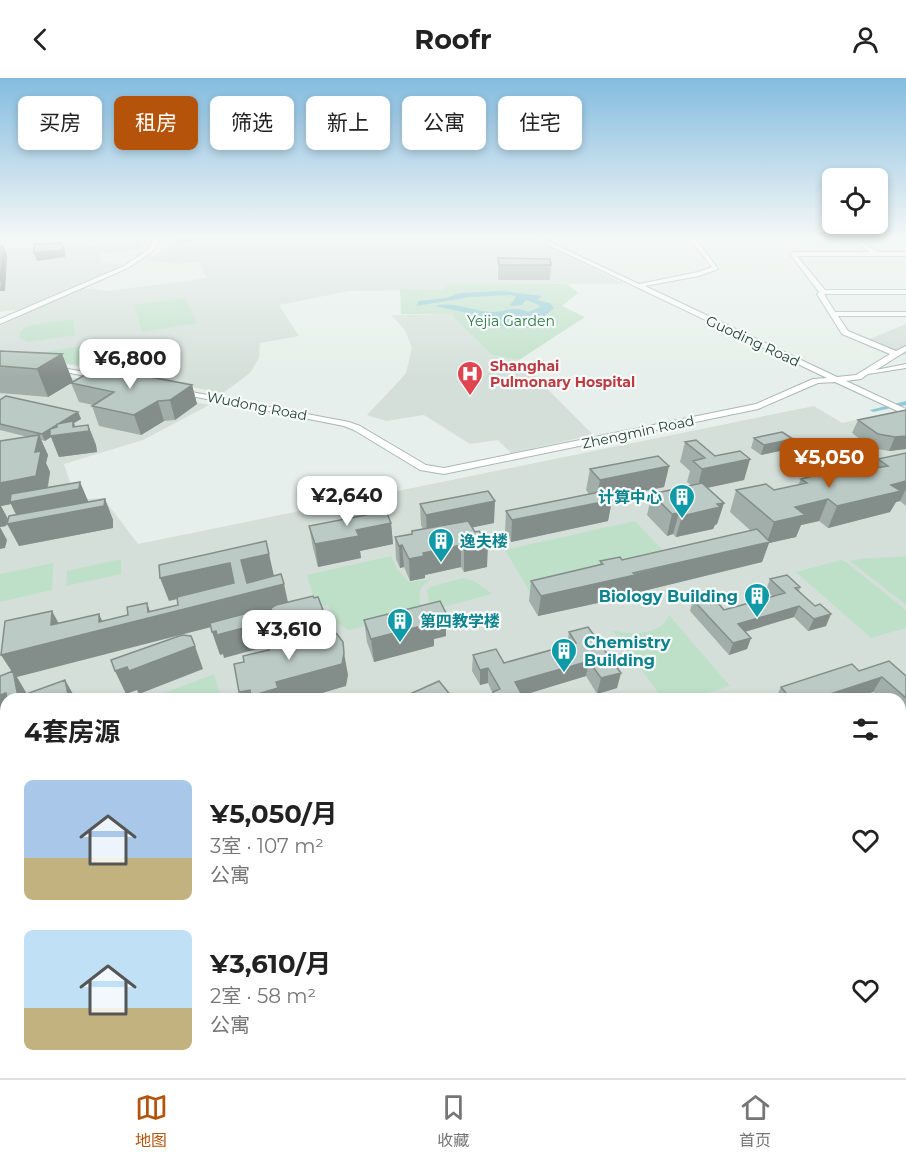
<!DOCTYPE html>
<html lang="zh">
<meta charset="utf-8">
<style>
body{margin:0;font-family:Montserrat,"Noto Sans SC",sans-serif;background:#f2f2f2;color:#222;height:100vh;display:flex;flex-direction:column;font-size:22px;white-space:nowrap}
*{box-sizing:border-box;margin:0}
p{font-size:20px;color:#767676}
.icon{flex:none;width:33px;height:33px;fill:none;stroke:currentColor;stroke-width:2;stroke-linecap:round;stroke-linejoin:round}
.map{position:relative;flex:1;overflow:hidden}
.drawer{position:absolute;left:0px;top:615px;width:906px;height:386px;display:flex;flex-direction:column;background:#fff;border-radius:18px 18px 0 0;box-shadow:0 3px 9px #0003}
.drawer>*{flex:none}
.hud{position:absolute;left:18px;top:18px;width:600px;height:54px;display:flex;gap:12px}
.fabs{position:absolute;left:822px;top:90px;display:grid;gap:12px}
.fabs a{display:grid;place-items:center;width:66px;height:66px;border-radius:9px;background:#fff;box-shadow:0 3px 9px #0003;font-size:30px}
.price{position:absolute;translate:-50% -51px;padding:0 14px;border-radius:12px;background:#fff;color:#222;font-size:20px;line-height:39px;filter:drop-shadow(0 2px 3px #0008)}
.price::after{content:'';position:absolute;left:50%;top:36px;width:18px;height:14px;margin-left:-9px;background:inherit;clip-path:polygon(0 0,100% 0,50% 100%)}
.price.selected{background:#b45309;color:#fff}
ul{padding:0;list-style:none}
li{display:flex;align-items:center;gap:18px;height:150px;padding:0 24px}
li span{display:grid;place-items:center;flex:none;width:168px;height:120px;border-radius:9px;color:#555}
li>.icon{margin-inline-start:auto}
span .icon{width:72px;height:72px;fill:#fffc;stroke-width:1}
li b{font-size:26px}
h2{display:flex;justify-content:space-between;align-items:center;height:72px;padding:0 24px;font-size:26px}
.pill{padding:0 21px;border-radius:9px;background:#fff;box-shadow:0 3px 9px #0003;font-size:21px;line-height:54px}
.pill.selected{background:#b45309;color:#fff}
header{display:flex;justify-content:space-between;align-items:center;height:78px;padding:0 24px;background:#fff;font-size:27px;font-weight:700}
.tabs{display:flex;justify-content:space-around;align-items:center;height:84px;border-top:2px solid #e0e0e0;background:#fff;font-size:16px;color:#767676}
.tabs a{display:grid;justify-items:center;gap:3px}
.tabs .selected{color:#b45309}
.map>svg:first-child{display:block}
.built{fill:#d4dfda}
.green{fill:#bfe0c8}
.water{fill:#8ec9d4}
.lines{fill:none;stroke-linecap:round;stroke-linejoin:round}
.canal{fill:#8ec9d4;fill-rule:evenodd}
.highway-tunnel{stroke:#bfccc8;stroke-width:29;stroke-dasharray:29 14;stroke-linecap:butt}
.minor-casing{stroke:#a8b8b2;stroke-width:2}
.major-casing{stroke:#c2cac8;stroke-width:2}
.minor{fill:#fff;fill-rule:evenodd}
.major{fill:#6aa596;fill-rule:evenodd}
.wall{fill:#a1aea9}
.shaded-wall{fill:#838d89}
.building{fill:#bbcac4;stroke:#838d89;stroke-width:1.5}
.labels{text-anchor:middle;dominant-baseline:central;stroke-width:4.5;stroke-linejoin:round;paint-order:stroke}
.far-park-label{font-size:14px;fill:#2d7a4b;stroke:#f7fbf9}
.far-street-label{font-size:14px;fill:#24423a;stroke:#f7fbf9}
.far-health-label{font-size:14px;font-weight:bold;fill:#be3a42;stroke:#f7fbf9;text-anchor:start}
.culture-label{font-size:16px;font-weight:bold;fill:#0d838f;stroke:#f7fbf9;text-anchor:start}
</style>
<header><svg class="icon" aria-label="back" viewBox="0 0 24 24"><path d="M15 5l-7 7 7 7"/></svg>Roofr<svg class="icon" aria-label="person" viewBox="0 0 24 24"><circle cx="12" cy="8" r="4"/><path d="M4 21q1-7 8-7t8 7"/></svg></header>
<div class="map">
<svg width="906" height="1000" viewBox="0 0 906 1000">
<rect width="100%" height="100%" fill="#e6efeb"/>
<path class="built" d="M174,160H533L624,206L450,205L443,212L349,213L279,227L299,258L260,265L259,280L250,295L223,315L0,274V248L28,235L12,232L0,234V171L142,166L140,171L99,176L101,185L123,186L75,209L109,213L207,200L199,184L179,186L146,182L172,166Z
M450,236L492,277L519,282L593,357L511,375L498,362L470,366L424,337L386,343L367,337L401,301L406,295L412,270L405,252L391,237Z
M906,246V277L888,276L860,265Z
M0,285L209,327L143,362L64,386L76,422L103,420L138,466L814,328L842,345L897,333L906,337V869L900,872V621H6V994L643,995L632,1000H0Z"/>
<path class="green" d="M450,205L567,206L578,215L562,228L585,239L519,282L492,277L450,236H401L400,211L442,212Z
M185,220L197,245L142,254L134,227Z
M73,241L75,257L28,264L20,260V254L26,248Z
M99,265L104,281L119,279L120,295L27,277Z
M635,443L671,481L531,516L505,472Z
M391,478L398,492L409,504L433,501C413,511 422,517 420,535L349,552L337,545L328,527L323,528L315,524L307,497Z
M906,478V527L850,483C869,478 887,481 906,478Z
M121,481V496L66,508L67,493Z
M841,482L846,484L906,532V550L871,560L796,494Z
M53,485L52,512L0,524V496Z
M463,500L474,503L492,516L439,530L429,526L427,512L430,509Z
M669,537L730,608L688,621H663L612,552C630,557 661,558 669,537Z
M214,596L222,621H148Z
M906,730V790L900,792V732Z
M789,994L898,995L891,1000H776Z
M401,995H507L499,1000H403Z"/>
<path class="water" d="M502,213L542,218L537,222L550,225L554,230L541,241L545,246L538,249L515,250L492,247L472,236L435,228C452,223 473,233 491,234C505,235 514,226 528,234L540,229L539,227L526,222L522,227L512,228L510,227L516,219L512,217L470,219L416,228L419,223L446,220L459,215Z"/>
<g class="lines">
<path class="canal" d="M906,323V327L873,334L870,332Z"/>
<path class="highway-tunnel" d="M783,1000L792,994"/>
<defs>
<path id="minor" d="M154,160H160L153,173L128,190L0,246V241L124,188L149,171Z
M534,160H541L639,206L698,194L712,189L689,160H695L718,191L699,198L645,208L837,299L856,297L890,276L842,256L817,216L819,214L790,176L793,174H870L849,160H856L877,174H906V178H797L825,212H906V216H824L835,234H906V238H838L848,253L896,273L906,268V273L876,292L906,286V290L868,296L861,301L846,303L906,331V337L835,304L818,305L758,331L444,396L420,392L354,352L344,348L181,316L177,314L181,312L349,344L360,348L426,387L444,390L756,326L813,301L827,300Z
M51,288L102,297L106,299L102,301L54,292L50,290Z"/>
<path id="major" d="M906,922V948L900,951V925Z
M716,994H788L786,1000H713Z"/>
</defs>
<use href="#minor" class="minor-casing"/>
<use href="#major" class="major-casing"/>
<use href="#minor" class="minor"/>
<use href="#major" class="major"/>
</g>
<path class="wall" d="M177,160H196L191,164H178Z
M498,180L551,187L550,202H498Z
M0,273L62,276L73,304L48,319L0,315Z
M71,305L192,307L197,326L175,342L164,343L141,357L99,348L92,328L93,327L79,324Z
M0,322L78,334L81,341L74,345L75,349L88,347L96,367L97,374L59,379L51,359L45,363L41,362L48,377L46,385L50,394L48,410L88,424L105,421L113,442V450L19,468L16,437L11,426L1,428L6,448L0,449V363L28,359L0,352Z
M906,332V371L889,373L872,370L852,355L858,342Z
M754,360L793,361L789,371L761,377L751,370Z
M685,364L715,378L750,381L744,402L707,410L724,425L717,446L715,447L713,451L676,459L673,456L667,458L647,437L652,416L691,407L687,404L690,393L680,384Z
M906,375V428L900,423L896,424L890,434L828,450L819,443L801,447L796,459L769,465L762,484L631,516L630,518L538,538L529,523L531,503L600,487V483L622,482L751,453L730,434L736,412H774L798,407L801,401H826L841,397L844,391H869L874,390L878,381Z
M669,388L664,409L611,420L612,422L608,443L511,464L505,454L506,433L589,416L586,412L590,391Z
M420,426L494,445L472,449L487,489L464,494L461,489L425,497V500L410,503L404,489L400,490L396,481L395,459L412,456V453L423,451L421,447Z
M391,445L393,466L360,473L361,480L318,489L313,470L309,448Z
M770,501L800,509L799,513L826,548L808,553L794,539L745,554L751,560L747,571L729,577L690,533L693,522L724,532L772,518L766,512Z
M446,535V558L434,561V568L374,584L367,564L364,542Z
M569,554L617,610L597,616L586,598L522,617L524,621H492V614L488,605L480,607L472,593L473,577L504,585L567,568Z
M859,593L906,598V638L900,639V621H881L873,614L852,621H775L781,609Z"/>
<path class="shaded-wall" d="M62,165L65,172V179L37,183L34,175Z
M3,168L7,177L5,213H0Z
M62,276L73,304L48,319L37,291Z
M192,307L197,326L175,342L170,322Z
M158,323L164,343L141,357L134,337Z
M78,334L81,341L74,345L77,355L88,347L96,367L97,374L59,379L51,359L45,363L42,356Z
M39,357L48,377L46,385L50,394L46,417L80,404L89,425L105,421L113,442V450L19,468L7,446L20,444L11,426L1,428L8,441L6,448L0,449V405L35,374Z
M906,358V371L889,373L895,359Z
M793,361L789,371L761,377L764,367Z
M750,381L744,402L697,412L702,391Z
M669,388L664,409L596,423L600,402Z
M906,403V411L900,423L896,424L890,434L828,450L837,428L891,407Z
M828,421L819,443L801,447L796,459L769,465L762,484L631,516L630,518L538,538L541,518L767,464L774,444L795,429Z
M612,422L608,443L511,464L512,442Z
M495,423L494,445L427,459L426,437Z
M724,425L717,446L715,447L713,451L676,459L682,438Z
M679,435L673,456L667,458L672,436Z
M391,445L393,466L360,473L361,480L318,489L315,466L356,452Z
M0,449L7,462L5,470L0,471Z
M402,467L404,489L400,490L399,468Z
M461,467V489L425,497V500L410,503L409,481L423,475Z
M488,467L487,489L464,494V472Z
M269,476L274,498L284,506L289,529L17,599L27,616L18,619L14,597L1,577L51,547L52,533L64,555L99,544V536L106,551L148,534L147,525L152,539L249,515L241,482Z
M230,485L236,507L169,523L160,500Z
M799,528L794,539L734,557L738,546Z
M323,532L327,555L287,569L282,547L299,538Z
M446,535V558L434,561V568L374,584L371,561L430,539Z
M831,536L826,548L808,553L814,541Z
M269,543L275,566L224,580L223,576L220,577L212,554Z
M281,543L286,566L275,569L270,546Z
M751,560L747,571L729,577L733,565Z
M195,568L203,591L139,616L137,612L126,616L115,593Z
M344,575L348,597L346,608L302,621H241L239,614L276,604Z
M589,583L586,598L514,620L515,604Z
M488,590V605L480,607V592Z
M621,595L617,610L597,616L601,600Z
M882,599L873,614L852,621H815Z
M65,602L76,621H69Z
M6,615L10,621H6V644L0,646V617Z
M906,631V638L900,640Z
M906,685V696L900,698V688Z
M6,713V721L1,715Z
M0,822L6,877V922L0,925Z
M0,935L6,939V994H15L16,1000H0Z
M121,994H162L153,1000H111Z
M220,994H222L223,998L220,1000H213Z
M238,994H247L241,998Z"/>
<path class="building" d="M62,165L63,172L34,175V166Z
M3,168L1,203H0V169Z
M498,180L550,181L551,187H499Z
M0,273L62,276L37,291L0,288Z
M98,289L192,307L170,322L158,323L134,337L92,328L114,314L71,305Z
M6,318L78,334L42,356L0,346V322Z
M906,332V358L895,359L878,356L858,342Z
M73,343V349L88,347L89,353L50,358V351L57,349V346Z
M782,354L793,361L764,367L754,360Z
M39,357L35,374L41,373L36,398L0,405V363Z
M696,362L715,378L740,373L750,381L702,391L693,383L705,380L685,364Z
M906,375V403L891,407L901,413L837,428L828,421L795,429L805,437L774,444L736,412L766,406L774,412L807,405L801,401L820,396L826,401L850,395L844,391L863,387L869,391L888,388L878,381Z
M658,378L669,388L600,402L590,391Z
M80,404L79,411L10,424L11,416Z
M702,405L724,425L717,426L720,429L682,438L679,435L672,436L652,416Z
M488,413L495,423L426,437L420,426Z
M604,413L612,422L512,442L506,433Z
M105,421L104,428L7,446L9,438Z
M386,433L391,445L356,452L359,458L315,466L309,448Z
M468,443L475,454L479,453L488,467L464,472L461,467L423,475L424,478L409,481L402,467L399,468L395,459L412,456V453Z
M757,451L770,464L633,495L635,497L541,518L531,503L603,486L600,483L620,479L622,482Z
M266,463L269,476L241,482L247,505L281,496L284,506L1,577L5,543L52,533L51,547L99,536V544L128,537L127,529L147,525L148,534L178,527L177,519L234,505L230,485L160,500L159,487Z
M787,497L800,509L795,510L815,528L820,526L831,536L814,541L799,528L738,546L751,560L733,565L693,522L711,517L724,532L785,515L770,501Z
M313,518L314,520L318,519L323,532L299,538L300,542L282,547L281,543L270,546L269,543L217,557L216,553L212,554L210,545L255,533L256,538L272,534L271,530L276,527Z
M440,523L446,535L430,539L433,545L371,561L364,542Z
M588,549L621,595L601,600L589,583L515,604L524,621H496L493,614L500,611L488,590L480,592L473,577L496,571L504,585L576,565L569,554Z
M329,550L337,556L343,564L344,575L342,586L276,604L278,610L251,618L250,612L239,614L234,586L244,584L243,578L269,572L267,567Z
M182,557L191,558L195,568L129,593L127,589L115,593L111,582Z
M889,583L906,598V620L882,599L815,621H791L781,609L852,586L859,593Z
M13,593L18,619L65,602L69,621H7L6,615L0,617V598Z
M439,603L452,619L448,621H399Z
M906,655V685L900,688V657Z
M6,684V713L1,715L0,703V686Z
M48,994H121L111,1000H49Z
M203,994H220L221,996L213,1000H199L198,997Z"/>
<linearGradient id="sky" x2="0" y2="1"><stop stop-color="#84bce0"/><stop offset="0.53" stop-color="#f4f8f6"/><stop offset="1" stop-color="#f4f8f6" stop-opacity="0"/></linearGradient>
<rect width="906" height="300" fill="url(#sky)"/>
<defs>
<symbol id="hospital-pin" viewBox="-11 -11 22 30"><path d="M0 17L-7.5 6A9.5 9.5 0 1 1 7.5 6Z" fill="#e0444e" stroke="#f7fbf9"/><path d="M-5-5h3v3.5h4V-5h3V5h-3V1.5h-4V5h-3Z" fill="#fff"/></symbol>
<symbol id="building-pin" viewBox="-11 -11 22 30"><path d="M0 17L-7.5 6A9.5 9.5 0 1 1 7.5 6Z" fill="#0f9aa8" stroke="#f7fbf9"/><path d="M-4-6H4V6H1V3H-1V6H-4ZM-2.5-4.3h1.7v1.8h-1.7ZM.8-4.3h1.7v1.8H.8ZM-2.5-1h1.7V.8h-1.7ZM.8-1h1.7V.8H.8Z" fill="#fff"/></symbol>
</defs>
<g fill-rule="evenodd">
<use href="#hospital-pin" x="455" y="281" width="30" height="40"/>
<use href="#building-pin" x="667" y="404" width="30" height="40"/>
<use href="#building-pin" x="426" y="448" width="30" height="40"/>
<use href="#building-pin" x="742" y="503" width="30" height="40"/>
<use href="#building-pin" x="385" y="528" width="30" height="40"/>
<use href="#building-pin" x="549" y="558" width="30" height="40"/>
</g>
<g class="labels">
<g class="far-park-label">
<text x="511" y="243">Yejia Garden</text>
</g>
<g class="far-street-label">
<text transform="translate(753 263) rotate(25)">Guoding Road</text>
<text transform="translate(257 328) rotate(11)">Wudong Road</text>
<text transform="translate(638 354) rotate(-12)">Zhengmin Road</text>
</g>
<g class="far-health-label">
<text x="490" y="288">Shanghai<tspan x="490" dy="16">Pulmonary Hospital</tspan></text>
</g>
<g class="culture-label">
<text x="662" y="419" text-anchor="end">计算中心</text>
<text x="460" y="463">逸夫楼</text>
<text x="738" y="518" text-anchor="end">Biology Building</text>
<text x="420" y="543">第四教学楼</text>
<text x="584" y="564">Chemistry<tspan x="584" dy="18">Building</tspan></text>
</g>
</g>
</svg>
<div class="fabs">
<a><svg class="icon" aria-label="locate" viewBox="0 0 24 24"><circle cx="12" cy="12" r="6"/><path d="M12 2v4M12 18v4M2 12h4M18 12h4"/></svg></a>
</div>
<b class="price" style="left:130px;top:312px">¥6,800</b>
<b class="price selected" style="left:829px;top:411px">¥5,050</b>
<b class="price" style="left:347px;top:449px">¥2,640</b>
<b class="price" style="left:289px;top:583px">¥3,610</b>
<div class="hud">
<a class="pill">买房</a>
<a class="pill selected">租房</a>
<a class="pill">筛选</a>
<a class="pill">新上</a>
<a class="pill">公寓</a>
<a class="pill">住宅</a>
</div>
<section class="drawer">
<h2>4套房源<svg class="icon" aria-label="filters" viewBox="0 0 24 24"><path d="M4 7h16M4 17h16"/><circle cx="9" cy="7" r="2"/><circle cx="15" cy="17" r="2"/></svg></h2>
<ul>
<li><span style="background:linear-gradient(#a9c7e8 65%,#c2b280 0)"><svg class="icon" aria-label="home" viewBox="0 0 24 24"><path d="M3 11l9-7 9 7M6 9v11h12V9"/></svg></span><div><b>¥5,050/月</b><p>3室 · 107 m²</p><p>公寓</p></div><svg class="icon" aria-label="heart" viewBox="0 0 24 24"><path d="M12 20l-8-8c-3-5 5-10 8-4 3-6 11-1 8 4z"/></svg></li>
<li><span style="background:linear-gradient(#bfe0f5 65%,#c2b280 0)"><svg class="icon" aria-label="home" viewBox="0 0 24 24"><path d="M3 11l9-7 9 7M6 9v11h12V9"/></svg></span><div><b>¥3,610/月</b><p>2室 · 58 m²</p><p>公寓</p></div><svg class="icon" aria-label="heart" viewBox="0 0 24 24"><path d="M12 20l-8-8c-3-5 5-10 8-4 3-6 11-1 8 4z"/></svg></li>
</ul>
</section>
</div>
<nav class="tabs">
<a class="selected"><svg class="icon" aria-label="map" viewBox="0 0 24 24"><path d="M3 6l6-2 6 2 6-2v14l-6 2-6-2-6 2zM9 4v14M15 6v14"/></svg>地图</a>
<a><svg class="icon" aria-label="saved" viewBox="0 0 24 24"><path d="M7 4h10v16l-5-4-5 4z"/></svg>收藏</a>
<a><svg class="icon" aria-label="home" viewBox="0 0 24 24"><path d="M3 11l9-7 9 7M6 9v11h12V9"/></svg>首页</a>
</nav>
